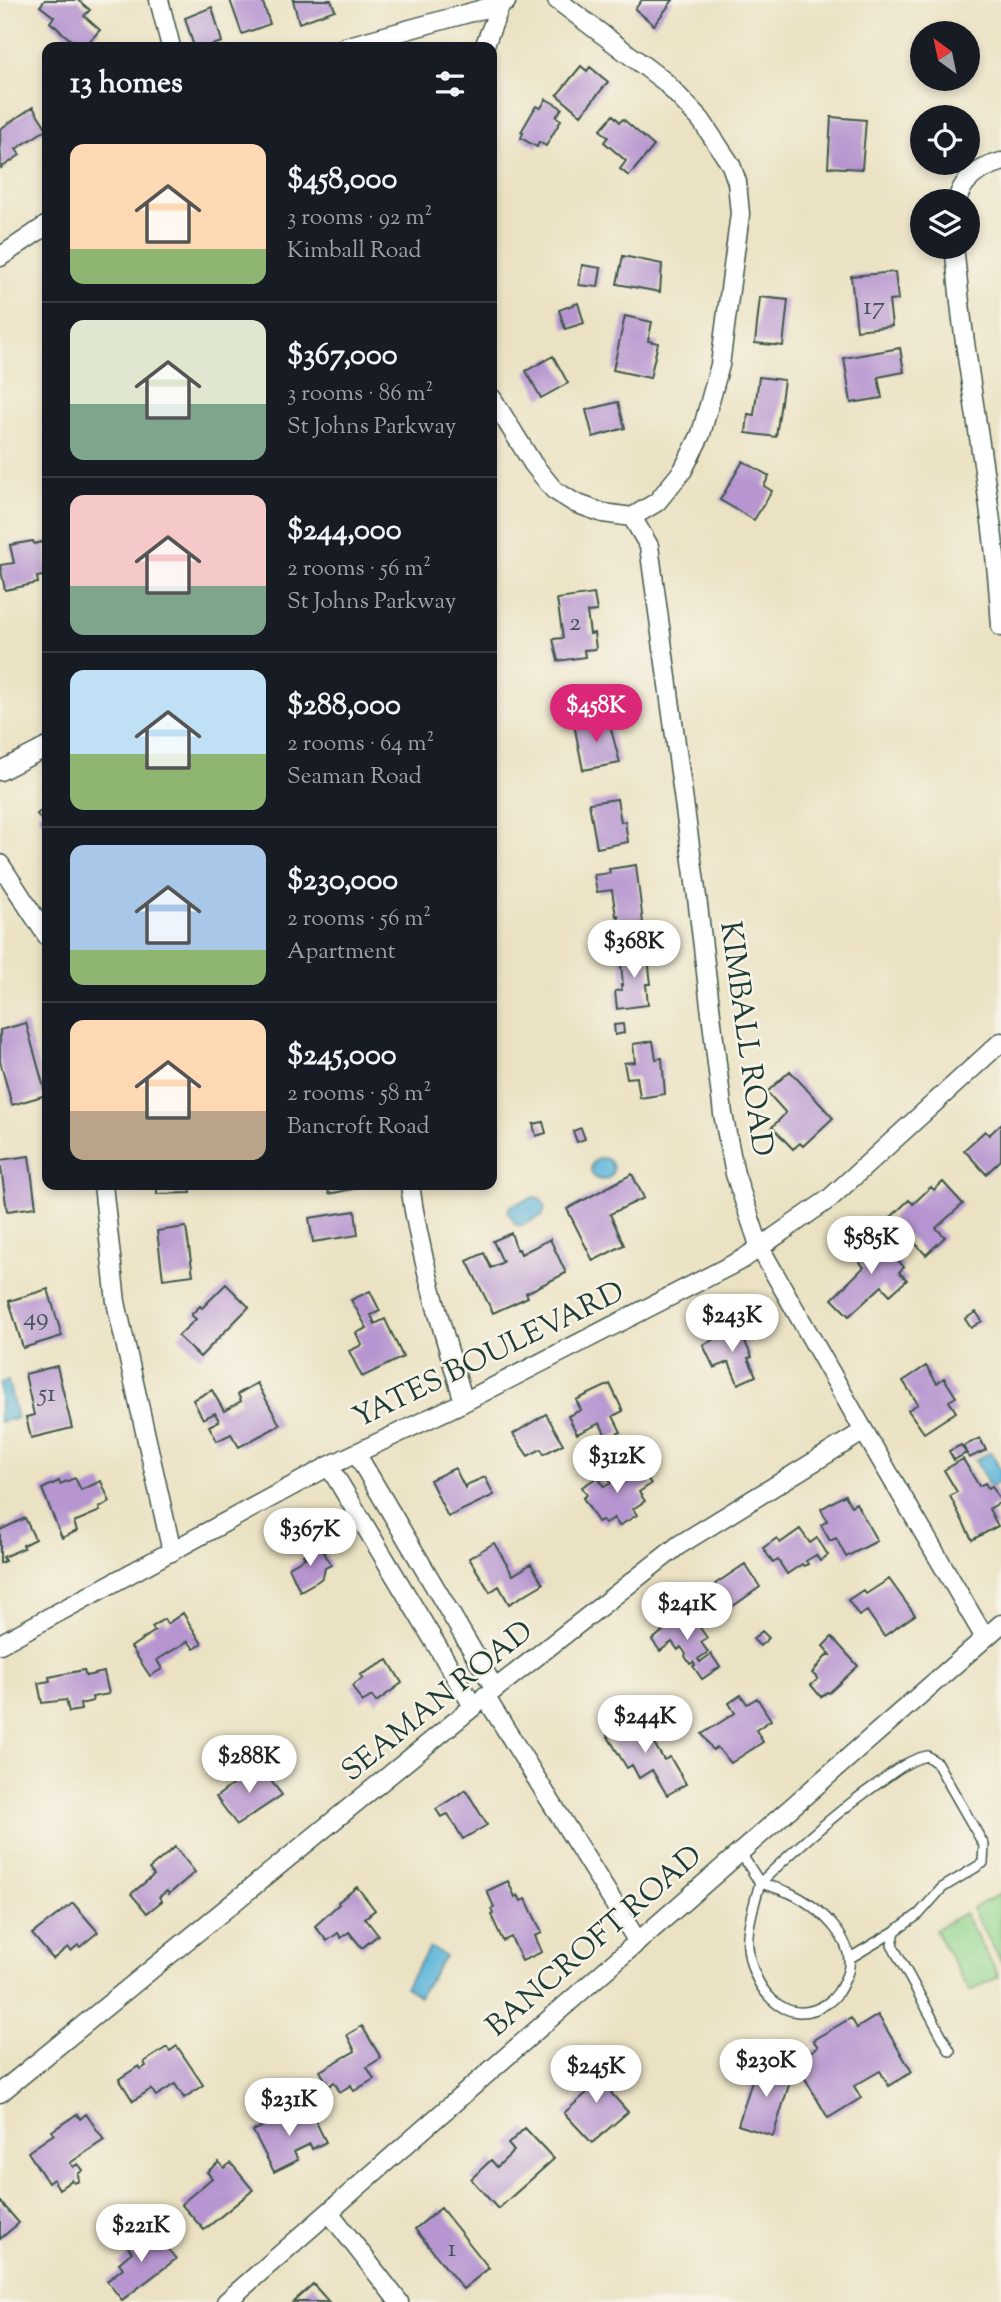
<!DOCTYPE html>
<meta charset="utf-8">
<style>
body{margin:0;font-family:"Sorts Mill Goudy",serif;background:#242831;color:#f1f3f6;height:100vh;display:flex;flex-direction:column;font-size:26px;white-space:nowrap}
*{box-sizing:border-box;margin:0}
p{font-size:23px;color:#9ea1a6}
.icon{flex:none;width:38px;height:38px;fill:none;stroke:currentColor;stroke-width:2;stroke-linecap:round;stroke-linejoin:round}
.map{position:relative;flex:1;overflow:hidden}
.side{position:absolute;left:42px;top:42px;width:455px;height:1148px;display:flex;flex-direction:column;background:#171b24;border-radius:14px;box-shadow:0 4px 10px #0003}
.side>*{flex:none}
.needle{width:46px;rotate:327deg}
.buttons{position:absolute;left:910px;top:21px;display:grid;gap:14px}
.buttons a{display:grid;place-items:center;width:70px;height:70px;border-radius:50%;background:#171b24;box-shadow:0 4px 10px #0003;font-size:35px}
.price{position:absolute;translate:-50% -60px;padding:0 16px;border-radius:24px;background:#fff;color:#222;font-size:23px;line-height:46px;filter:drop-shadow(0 2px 4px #0008)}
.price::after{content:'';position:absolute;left:50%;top:42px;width:21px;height:16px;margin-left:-10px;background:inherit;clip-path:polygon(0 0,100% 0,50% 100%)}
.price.on{background:#db2777;color:#fff}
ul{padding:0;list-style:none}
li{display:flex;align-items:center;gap:21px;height:175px;padding:0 28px}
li+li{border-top:2px solid #363941}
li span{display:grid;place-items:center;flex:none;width:196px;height:140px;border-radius:14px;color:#555}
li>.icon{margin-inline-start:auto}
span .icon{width:84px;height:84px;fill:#fffc;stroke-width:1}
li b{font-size:30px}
h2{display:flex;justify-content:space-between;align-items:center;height:84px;padding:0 28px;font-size:30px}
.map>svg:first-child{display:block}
.green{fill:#91d58d;stroke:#588960;stroke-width:2}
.water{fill:#5db6da;stroke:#3e7a87;stroke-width:2}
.building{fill:#b695d0}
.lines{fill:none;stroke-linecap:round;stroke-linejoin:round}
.service-casing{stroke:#3e5649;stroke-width:12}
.minor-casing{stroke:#3e5649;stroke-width:21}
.service{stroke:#fff;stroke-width:9}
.minor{stroke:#fff;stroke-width:18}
.labels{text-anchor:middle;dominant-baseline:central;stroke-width:5;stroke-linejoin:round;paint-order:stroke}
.number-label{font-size:26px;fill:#45535b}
.street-label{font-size:30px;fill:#1f3d34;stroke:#f7f3e8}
</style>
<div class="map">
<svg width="1001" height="2302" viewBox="0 0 1001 2302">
<rect width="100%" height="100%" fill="#f7f3e8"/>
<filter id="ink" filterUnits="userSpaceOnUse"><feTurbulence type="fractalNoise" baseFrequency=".0143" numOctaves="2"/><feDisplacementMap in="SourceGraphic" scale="14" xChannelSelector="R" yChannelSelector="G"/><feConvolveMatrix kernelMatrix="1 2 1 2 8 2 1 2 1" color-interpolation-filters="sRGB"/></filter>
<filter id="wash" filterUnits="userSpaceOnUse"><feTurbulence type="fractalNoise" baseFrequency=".00686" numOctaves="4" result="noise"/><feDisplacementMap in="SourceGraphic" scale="28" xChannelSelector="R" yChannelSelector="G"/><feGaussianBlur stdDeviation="1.57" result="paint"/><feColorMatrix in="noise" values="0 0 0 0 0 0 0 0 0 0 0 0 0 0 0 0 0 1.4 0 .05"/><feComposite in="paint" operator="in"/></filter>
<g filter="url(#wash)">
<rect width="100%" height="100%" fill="#ebe2c3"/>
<path class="green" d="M1001,1893V1961L972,1909Z
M964,1913L999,1976L970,1992L935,1930Z"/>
<path class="water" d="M591 1169a11 11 0 1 1 22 0a11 11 0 1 1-22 0Z
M534,1197L541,1199L545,1207L543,1215L520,1226L514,1224L515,1222L508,1212L510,1206Z
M8,1381L17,1418L0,1422V1383Z
M991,1452L1001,1472V1481L990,1487L975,1460Z
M430,1947L445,1956L419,1996L405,1987Z"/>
<g id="blocks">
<path class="building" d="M45,0H78L90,10L84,16L100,30L84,47H79L50,22L54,17L40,6Z
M230,0H262L270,24L242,34Z
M293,0H331L335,10L299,23Z
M642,0H673L654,25L635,9Z
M212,7L222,42L205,47H194L185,18Z
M581,66L587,71L590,67L608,82L581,115L557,95Z
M546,99L562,108L556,117L561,120L546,146L539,142L537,147L521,138L523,133L521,132L536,106L541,108Z
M33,107L47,129L16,149L20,155L1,168L0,129Z
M613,115L620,122L623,119L654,146L629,176L620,169L626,161L604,142L608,137L600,130Z
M831,117L866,120L862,169L828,167Z
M623,256L662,264L660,292L617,284Z
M582,265L601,268L598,287L579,285Z
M895,272L898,300L889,301L892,326L857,330L851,276Z
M760,297L788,300L783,346L755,343Z
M578,303L584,323L565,329L559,310Z
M625,316L652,322L648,341L658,343L650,378L613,370Z
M900,348L904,372L878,377L882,398L851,403L844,358Z
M553,356L568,383L541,398L526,371Z
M759,377L784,380L776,437L746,433L748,414L754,415Z
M618,402L625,428L593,437L586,410Z
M743,461L769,476L764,486L772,491L754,520L720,500Z
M33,541L34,544L46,541L47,575L37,577L38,583L5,590L0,565L14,563L10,545Z
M594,594L597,611L587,612L590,634L594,633L596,649L584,650L585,657L558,661L553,639L563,638L557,599Z
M608,718L620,763L583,770L574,724Z
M617,799L621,822L625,821L628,842L597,848L589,803Z
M47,807V838L42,830L46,827L37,814Z
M636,865L643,923L620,927L618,915L616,916L612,890L597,892L594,875L610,873L609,869Z
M647,950L651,984H646L648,1005L617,1009L615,991L622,990L621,985H623L620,953Z
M26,1023L46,1095L12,1105L0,1061V1030Z
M623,1024L624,1033L615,1035L614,1025Z
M653,1041L656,1059L662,1058L665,1094L640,1098L637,1077L627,1078L624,1063L635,1062L633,1044Z
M790,1071L833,1118L803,1146L800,1143L793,1149L772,1127L786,1113L767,1092Z
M543,1122L546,1133L536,1136L533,1124Z
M1001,1124V1160L986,1174L964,1150L985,1131L989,1135Z
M581,1128L585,1139L577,1142L573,1131Z
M29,1156L36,1207L7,1211L0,1160Z
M632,1174L644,1198L610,1214L624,1245L593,1261L567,1209Z
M943,1182L963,1204L936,1228L945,1237L926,1255L891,1217L909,1200L913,1204L931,1187L934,1190Z
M157,1185H190L191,1193L157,1194Z
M327,1185H356L357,1188L329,1194Z
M355,1211L358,1235L313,1242L309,1218Z
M186,1227L193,1275L163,1279L157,1231Z
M511,1233L517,1250L519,1249L521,1254L550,1239L566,1273L526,1293L528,1297L493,1313L467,1261L484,1253L491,1268L503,1262L493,1241Z
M874,1235L904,1267L899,1272L907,1280L890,1295L882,1286L849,1316L832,1299L864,1267L853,1255Z
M226,1284L249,1307L200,1357L178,1336L196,1319L191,1315L200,1306L202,1308Z
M48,1289L62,1336L23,1348L9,1301Z
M370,1291L380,1311L371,1315L375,1324L385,1319L403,1357L362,1377L349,1351L362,1345L356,1333L367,1328L351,1300Z
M976,1312L982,1321L971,1328L965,1319Z
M738,1327L752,1357L748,1358L756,1376L738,1384L729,1362L714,1368L703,1345Z
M57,1366L72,1428L31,1438L26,1417L34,1415L25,1374Z
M926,1366L937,1383L944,1378L956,1397L949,1401L956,1412L924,1433L908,1410L918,1404L903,1381Z
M257,1383L280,1425L239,1447L231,1434L217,1441L209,1426L219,1421L215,1413L203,1419L193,1400L212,1390L224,1411L241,1401L238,1394Z
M610,1384L623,1411L613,1416L621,1432L607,1439L600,1423L577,1434L568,1416L581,1410L576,1400Z
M546,1414L563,1444L544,1454L541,1449L528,1456L513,1434Z
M980,1438L986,1450L969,1458L963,1446Z
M961,1445L966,1453L954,1460L949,1451Z
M963,1459L979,1486L985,1483L988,1488L992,1486L1001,1502L989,1509L998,1526L972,1540L950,1496L957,1492L944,1470Z
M639,1465L651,1484L639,1492L645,1501L633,1509L637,1515L619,1526L614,1518L605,1524L602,1520L598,1522L583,1498L587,1495L582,1487L598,1477L604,1487L611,1483L607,1477L608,1474L623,1467L626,1471L629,1469L630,1471Z
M455,1468L465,1488L466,1485L485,1477L494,1495L448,1517L430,1480Z
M75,1478L81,1490L101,1481L110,1502L99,1508L100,1511L74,1522L77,1531L62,1538L42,1489L59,1481L60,1484Z
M845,1495L851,1506L856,1503L877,1541L846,1557L836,1538L830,1541L821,1525L827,1521L821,1509Z
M25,1518L35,1539L23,1545L24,1548L3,1557L5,1561L0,1563V1530Z
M800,1529L810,1543L817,1538L828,1555L820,1561L816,1555L806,1561L808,1564L804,1566L802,1564L787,1574L778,1560L773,1563L763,1548L777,1538L780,1543Z
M494,1543L513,1575L531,1564L543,1584L509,1604L499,1586L490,1592L469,1558Z
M320,1545L331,1565L325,1568L323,1577L318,1581L300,1591L289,1567L305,1558L303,1555Z
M745,1564L760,1587L729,1609L715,1584Z
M889,1579L915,1615L884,1636L867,1611L859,1616L848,1600L863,1590L866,1594Z
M687,1609L707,1638L701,1642L708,1652L698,1659L700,1662L711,1654L720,1667L702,1679L693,1666L695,1665L693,1662L690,1664L685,1656L686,1654L681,1647L678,1650L672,1642L660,1651L652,1640L663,1631L661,1627Z
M183,1613L202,1644L194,1649L188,1641L157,1660L162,1669L150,1676L131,1647L155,1631L152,1627L164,1619L167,1624Z
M762,1631L769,1638L760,1646L753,1639Z
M832,1637L858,1666L829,1693L827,1692L821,1697L811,1685L818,1679L812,1673L827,1655H831L823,1646Z
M388,1660L402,1683L376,1702L372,1696L362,1702L352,1686L363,1678L360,1675Z
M84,1670L86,1676L104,1672L109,1694L92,1697L93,1701L80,1704L81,1710L69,1712L66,1700L42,1703L38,1683L50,1681L49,1677Z
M741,1695L747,1704L757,1698L771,1720L756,1730L763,1742L731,1763L717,1747L713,1750L702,1734L735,1713L729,1703Z
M638,1717L664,1760L670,1757L686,1784L667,1795L652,1770L639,1778L632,1765L627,1768L607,1735Z
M259,1765L282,1795L237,1825L216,1797Z
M466,1790L487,1825L463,1839L448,1814L441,1817L436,1809Z
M175,1847L195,1872L169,1894L167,1891L159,1897L162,1901L147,1913L131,1894L154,1875L149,1869Z
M508,1881L515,1897L518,1895L521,1901L526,1899L542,1933L535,1936L542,1952L522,1961L511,1937L503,1941L491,1915L493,1914L491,1909L494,1907L487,1891Z
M357,1887L375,1910L365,1918L378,1935L362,1948L349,1932L341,1938L338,1933L327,1941L315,1926L339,1904L338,1902Z
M73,1903L98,1932L80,1947L78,1945L71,1951L68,1947L53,1959L32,1934Z
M878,2015L912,2072L889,2086L880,2071L854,2086L861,2098L828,2118L795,2061L818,2047L813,2040L851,2018L857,2028Z
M362,2026L381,2058L367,2067L374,2079L354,2091L351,2085L340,2092L334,2082L329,2086L320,2071L355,2051L347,2035Z
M177,2046L203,2085L184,2098L175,2084L156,2096L151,2089L133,2101L119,2079L139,2066L141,2069L146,2066L144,2062L167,2047L170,2051Z
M758,2062L793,2072L773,2136L738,2125Z
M598,2063L618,2087L611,2093L628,2112L592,2143L564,2113L589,2091L579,2080Z
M309,2108L326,2142L312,2149L310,2144L294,2152L298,2160L274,2172L253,2131L298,2109L299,2112Z
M77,2114L80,2119L86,2114L104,2140L70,2163L73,2167L78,2164L83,2170L78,2174L79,2181L74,2183L72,2180L59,2189L53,2179L48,2183L28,2152L54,2134L52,2131Z
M525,2128L554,2159L498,2209L471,2179L491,2160L497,2167L514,2151L508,2144Z
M219,2162L224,2168L231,2163L253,2190L204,2230L181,2204L212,2178L207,2172Z
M0,2201L19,2223L0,2239Z
M441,2208L489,2268L463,2289L415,2229Z
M153,2230L176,2259L122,2300L107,2281L123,2268L119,2263L132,2252L126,2245L135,2238L138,2242Z
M313,2284L329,2302H293Z"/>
</g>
</g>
<g filter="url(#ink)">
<use href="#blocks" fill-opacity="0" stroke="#3e5649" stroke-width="2"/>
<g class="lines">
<defs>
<path id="service" d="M740,1852L760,1883C755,1901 746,1929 748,1947C751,1985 784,2031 826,2004C836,1998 840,1990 845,1979C863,1945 819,1906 790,1893C781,1889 770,1886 760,1883C797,1847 836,1812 880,1782C895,1771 908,1760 927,1756L937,1763L984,1845L983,1863L942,1888L919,1914L895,1931L892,1945L950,2051
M850,1958L895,1931"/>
<path id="minor" d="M159,0L171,47
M345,47L501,4
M484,47L501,4L506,2
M957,201C962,179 980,168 1001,162
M954,247C958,279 960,310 965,342C978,437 996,532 1001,627
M0,257L47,225
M492,398L533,464L554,490L575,503L603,513L632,517L657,502L683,470L701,434L720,365L740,214L737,182L731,165L701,120L664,81L557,0
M632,517L649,546L697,897L723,1114L735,1174L760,1248L864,1431L985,1638
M0,771L47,747
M0,864L47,936
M103,1185L116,1302L172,1552
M410,1185C420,1259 443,1331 464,1402
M356,1453L495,1689
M329,1466L473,1706
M0,1644L329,1466L464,1402L743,1259L829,1199L1001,1042
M485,1696L638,1942
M0,2093L495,1689L679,1545L864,1431
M329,2212L399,2302
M226,2302L1001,1624"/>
</defs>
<use href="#service" class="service-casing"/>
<use href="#minor" class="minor-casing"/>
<use href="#service" class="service"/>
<use href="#minor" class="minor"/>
</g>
</g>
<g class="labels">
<g class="number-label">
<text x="874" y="307">17</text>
<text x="575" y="623">2</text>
<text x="36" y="1318">49</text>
<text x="47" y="1394">51</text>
<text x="452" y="2249">1</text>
</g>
<g class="street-label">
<text transform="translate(745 1039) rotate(82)">KIMBALL ROAD</text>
<text transform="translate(489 1356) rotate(-26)">YATES BOULEVARD</text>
<text transform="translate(438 1702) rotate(-39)">SEAMAN ROAD</text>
<text transform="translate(595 1942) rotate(-41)">BANCROFT ROAD</text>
</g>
</g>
</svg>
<div class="buttons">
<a><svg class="needle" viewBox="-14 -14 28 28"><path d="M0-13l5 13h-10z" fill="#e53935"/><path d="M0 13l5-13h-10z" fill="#9ea1a6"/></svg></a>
<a><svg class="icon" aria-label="locate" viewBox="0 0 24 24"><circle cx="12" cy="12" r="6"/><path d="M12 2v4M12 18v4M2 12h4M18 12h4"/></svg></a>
<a><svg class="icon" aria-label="layers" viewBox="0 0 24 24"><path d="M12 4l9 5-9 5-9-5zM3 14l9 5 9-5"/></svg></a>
</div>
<b class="price on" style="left:596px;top:744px">$458K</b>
<b class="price" style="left:634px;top:980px">$368K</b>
<b class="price" style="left:871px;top:1276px">$585K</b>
<b class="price" style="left:732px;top:1354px">$243K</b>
<b class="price" style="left:617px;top:1495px">$312K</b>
<b class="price" style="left:310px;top:1568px">$367K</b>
<b class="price" style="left:687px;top:1642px">$241K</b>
<b class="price" style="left:645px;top:1755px">$244K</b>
<b class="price" style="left:249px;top:1795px">$288K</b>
<b class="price" style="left:766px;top:2099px">$230K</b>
<b class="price" style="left:596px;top:2105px">$245K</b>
<b class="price" style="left:289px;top:2138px">$231K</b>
<b class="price" style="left:141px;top:2264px">$221K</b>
<section class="side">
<h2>13 homes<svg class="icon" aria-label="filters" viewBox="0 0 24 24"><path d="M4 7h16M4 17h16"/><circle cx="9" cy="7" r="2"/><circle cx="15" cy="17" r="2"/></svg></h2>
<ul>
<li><span style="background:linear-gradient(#ffd9b3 75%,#8fb573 0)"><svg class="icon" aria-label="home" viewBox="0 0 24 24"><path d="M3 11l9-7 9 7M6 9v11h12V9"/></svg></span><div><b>$458,000</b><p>3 rooms · 92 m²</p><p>Kimball Road</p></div></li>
<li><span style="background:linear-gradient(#dfe7d0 60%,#7fa58c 0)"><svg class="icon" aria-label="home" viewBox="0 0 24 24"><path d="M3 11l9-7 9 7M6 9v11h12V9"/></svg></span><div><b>$367,000</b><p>3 rooms · 86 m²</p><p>St Johns Parkway</p></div></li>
<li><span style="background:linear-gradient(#f6c9c9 65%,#7fa58c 0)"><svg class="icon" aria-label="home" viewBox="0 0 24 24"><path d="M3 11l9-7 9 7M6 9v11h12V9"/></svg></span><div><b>$244,000</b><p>2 rooms · 56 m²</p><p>St Johns Parkway</p></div></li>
<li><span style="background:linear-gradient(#bfe0f5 60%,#8fb573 0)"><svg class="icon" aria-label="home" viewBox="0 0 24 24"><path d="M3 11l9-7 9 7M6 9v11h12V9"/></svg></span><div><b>$288,000</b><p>2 rooms · 64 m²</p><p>Seaman Road</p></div></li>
<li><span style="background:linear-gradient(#a9c7e8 75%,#8fb573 0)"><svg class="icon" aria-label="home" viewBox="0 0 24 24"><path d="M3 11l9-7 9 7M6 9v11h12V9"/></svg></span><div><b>$230,000</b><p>2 rooms · 56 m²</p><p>Apartment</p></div></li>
<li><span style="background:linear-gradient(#ffd9b3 65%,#b9a48a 0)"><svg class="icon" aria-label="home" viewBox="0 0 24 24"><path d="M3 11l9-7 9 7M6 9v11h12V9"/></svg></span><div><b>$245,000</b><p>2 rooms · 58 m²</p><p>Bancroft Road</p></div></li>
</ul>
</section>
</div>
